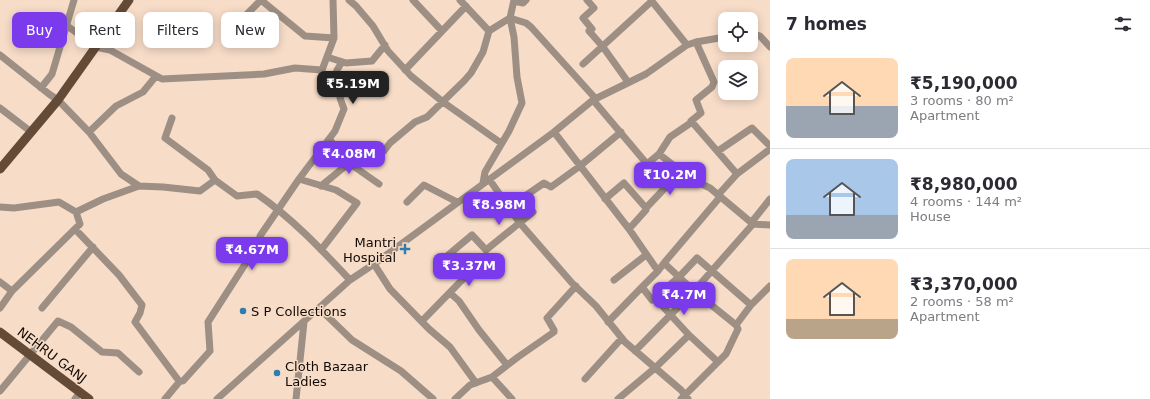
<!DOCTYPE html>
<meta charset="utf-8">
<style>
body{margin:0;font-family:"DejaVu Sans",sans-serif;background:#f7f7f7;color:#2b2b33;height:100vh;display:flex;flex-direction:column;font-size:15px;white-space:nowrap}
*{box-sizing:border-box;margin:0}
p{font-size:13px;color:#7c7c81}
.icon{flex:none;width:22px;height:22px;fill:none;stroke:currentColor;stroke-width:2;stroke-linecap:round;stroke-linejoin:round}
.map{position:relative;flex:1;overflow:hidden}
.side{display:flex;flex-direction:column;background:#fff;width:380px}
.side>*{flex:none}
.guide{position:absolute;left:12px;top:12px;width:380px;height:36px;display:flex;gap:8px}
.controls{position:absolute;left:718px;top:12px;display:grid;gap:8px}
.controls a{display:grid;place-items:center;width:40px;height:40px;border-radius:8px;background:#fff;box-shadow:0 2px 10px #0003;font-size:20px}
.price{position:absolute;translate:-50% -34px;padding:0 9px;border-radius:8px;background:#7c3aed;color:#fff;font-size:13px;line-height:26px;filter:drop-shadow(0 1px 2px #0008)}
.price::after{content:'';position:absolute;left:50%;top:24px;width:12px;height:9px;margin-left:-6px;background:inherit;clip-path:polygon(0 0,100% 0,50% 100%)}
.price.on{background:#222;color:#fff}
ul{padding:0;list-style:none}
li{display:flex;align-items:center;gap:12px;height:100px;padding:0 16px}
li+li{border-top:1px solid #e1e1e2}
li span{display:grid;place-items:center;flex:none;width:112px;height:80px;border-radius:8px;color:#555}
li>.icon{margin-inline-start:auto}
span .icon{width:48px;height:48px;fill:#fffc;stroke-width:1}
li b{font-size:17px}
h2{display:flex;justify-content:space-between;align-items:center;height:48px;padding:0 16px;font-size:17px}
.chip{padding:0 14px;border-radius:8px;background:#fff;box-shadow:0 2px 10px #0003;font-size:14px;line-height:36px}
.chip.on{background:#7c3aed;color:#fff}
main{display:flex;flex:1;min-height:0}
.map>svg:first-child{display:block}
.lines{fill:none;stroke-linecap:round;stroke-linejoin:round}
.minor{stroke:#9d8f84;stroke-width:7}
.major{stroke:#644b38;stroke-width:9}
.poi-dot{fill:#2d7eaf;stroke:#f7dcc8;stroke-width:1.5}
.labels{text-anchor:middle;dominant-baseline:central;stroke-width:3;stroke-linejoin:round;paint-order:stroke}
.poi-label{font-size:13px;fill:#120a04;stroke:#f7dcc8;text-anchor:start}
.street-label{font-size:13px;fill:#120a04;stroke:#f7dcc8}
</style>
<main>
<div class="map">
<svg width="770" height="399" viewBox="0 0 770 399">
<rect width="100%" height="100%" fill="#f7dcc8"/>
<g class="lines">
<path class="minor" d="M261,0L305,36L334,38
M349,0L356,6L373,26L388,51L411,76L443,102L501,143
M413,0L442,31
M460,0L489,31
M587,0L594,8L583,18L592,29L589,31L603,47L628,82
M651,0L687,45
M514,1L523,3L526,0
M66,25L96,47L110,50L162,79L264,74L295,68L322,70L334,38L333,0
M231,30L261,0
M751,33L760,36L770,47
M0,55L49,94L58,100L89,132L121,174L139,186
M327,57L346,63L372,61L385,45
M583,64L652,1
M405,70L466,6
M41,88L52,74L74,0
M593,100L647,164L659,154L691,179L710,188L753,224
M0,108L30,131
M172,118L165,138L208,170L215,180
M691,121L701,113L696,100L712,87L714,82L696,42
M89,132L116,106L143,92L156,76
M554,132L629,229L658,271L664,263L694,291L736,325L738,329L726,354L681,399
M329,139L349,163L379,184
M718,151L752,128L770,146
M659,154L670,137L692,122L737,174L718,195
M737,174L770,149
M299,179L336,190L357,203L321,250
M489,179L519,222L572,283L596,306L625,342L681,390L688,399
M483,183L485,172L509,131L522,103L517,77L514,37L510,18L514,0
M321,186L365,150C371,148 373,150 376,154L384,151L390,143L415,122L427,117L464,81L471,73L483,52L489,31L510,18L526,23L531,27L595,98
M605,199L624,183L646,208V210L629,229
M407,202L424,185L457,202
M0,207L14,208L59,202L76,212L103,199L139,186L163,187L200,191L215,180L237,196L257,194C292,218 321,249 350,280
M646,208L681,171
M751,223L770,199
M75,229L119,275L142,305L140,313L135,322L179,381H183L210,351L208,322L260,241V236L299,179L335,131L344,109L340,98L344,91V87L335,79L337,70L342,62
M664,263L720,197
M374,264L390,289L429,329L450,347L476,383
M658,271L642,287L652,300L655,298L689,335L718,362
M614,280L646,255
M0,282L12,291
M450,293L459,301L479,330L507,365
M655,298L679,277L697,258L751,305
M0,308L12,291L80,224L76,212
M42,308L93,247
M320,309L352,340L401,371L433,399
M422,321L463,279L447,256L472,235L486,250L533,212L524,198L525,196L544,183L551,187L580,166L621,132
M608,322L642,287
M736,325L751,305L770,286
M635,351L694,291L753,224L770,225
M492,377L512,399
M585,379L622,338
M0,391L58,321L71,327L102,352L118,353L139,372
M75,399L80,392
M165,399L180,381
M217,399L350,280L374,264L554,132L593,100L646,74L687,45L696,42L725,37
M296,399L304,322
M455,399L470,385L492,377L518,357L554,332V330L547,318L576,286
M618,399L655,368L689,335"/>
<path class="major" d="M0,169L58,100L129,0
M0,332L89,399"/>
</g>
<g class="poi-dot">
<path d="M403 243h4v4h4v4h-4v4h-4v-4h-4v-4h4z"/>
<circle cx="243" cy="311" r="4"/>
<circle cx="277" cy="373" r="4"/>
</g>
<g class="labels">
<g class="poi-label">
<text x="396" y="242" text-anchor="end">Mantri<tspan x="396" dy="15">Hospital</tspan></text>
<text x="251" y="311">S P Collections</text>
<text x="285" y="366">Cloth Bazaar<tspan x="285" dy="15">Ladies</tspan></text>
</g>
<g class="street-label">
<text transform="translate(52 355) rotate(37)">NEHRU GANJ</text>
</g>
</g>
</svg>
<div class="controls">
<a><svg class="icon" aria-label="locate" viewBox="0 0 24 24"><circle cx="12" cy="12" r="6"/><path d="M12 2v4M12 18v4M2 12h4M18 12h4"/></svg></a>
<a><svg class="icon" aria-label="layers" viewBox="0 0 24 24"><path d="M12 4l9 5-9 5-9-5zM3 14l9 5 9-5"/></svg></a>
</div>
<b class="price on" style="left:353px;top:105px">₹5.19M</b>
<b class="price" style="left:349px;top:175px">₹4.08M</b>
<b class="price" style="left:670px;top:196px">₹10.2M</b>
<b class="price" style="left:499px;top:226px">₹8.98M</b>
<b class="price" style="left:252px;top:271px">₹4.67M</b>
<b class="price" style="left:469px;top:287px">₹3.37M</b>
<b class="price" style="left:684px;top:316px">₹4.7M</b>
<div class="guide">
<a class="chip on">Buy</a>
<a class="chip">Rent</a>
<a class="chip">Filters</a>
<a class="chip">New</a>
</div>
</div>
<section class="side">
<h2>7 homes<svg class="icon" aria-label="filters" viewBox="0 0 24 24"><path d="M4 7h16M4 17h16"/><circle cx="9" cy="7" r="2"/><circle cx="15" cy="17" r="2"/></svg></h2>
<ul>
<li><span style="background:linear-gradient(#ffd9b3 60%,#9aa5b1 0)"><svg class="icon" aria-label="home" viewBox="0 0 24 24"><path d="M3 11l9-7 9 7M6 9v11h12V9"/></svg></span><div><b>₹5,190,000</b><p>3 rooms · 80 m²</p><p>Apartment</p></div></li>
<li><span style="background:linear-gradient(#a9c7e8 70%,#9aa5b1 0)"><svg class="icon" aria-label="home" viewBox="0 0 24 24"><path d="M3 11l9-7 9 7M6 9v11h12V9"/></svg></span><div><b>₹8,980,000</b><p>4 rooms · 144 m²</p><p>House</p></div></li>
<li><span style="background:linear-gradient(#ffd9b3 75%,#b9a48a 0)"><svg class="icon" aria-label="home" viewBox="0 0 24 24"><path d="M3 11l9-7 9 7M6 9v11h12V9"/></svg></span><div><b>₹3,370,000</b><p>2 rooms · 58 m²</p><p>Apartment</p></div></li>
</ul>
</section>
</main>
